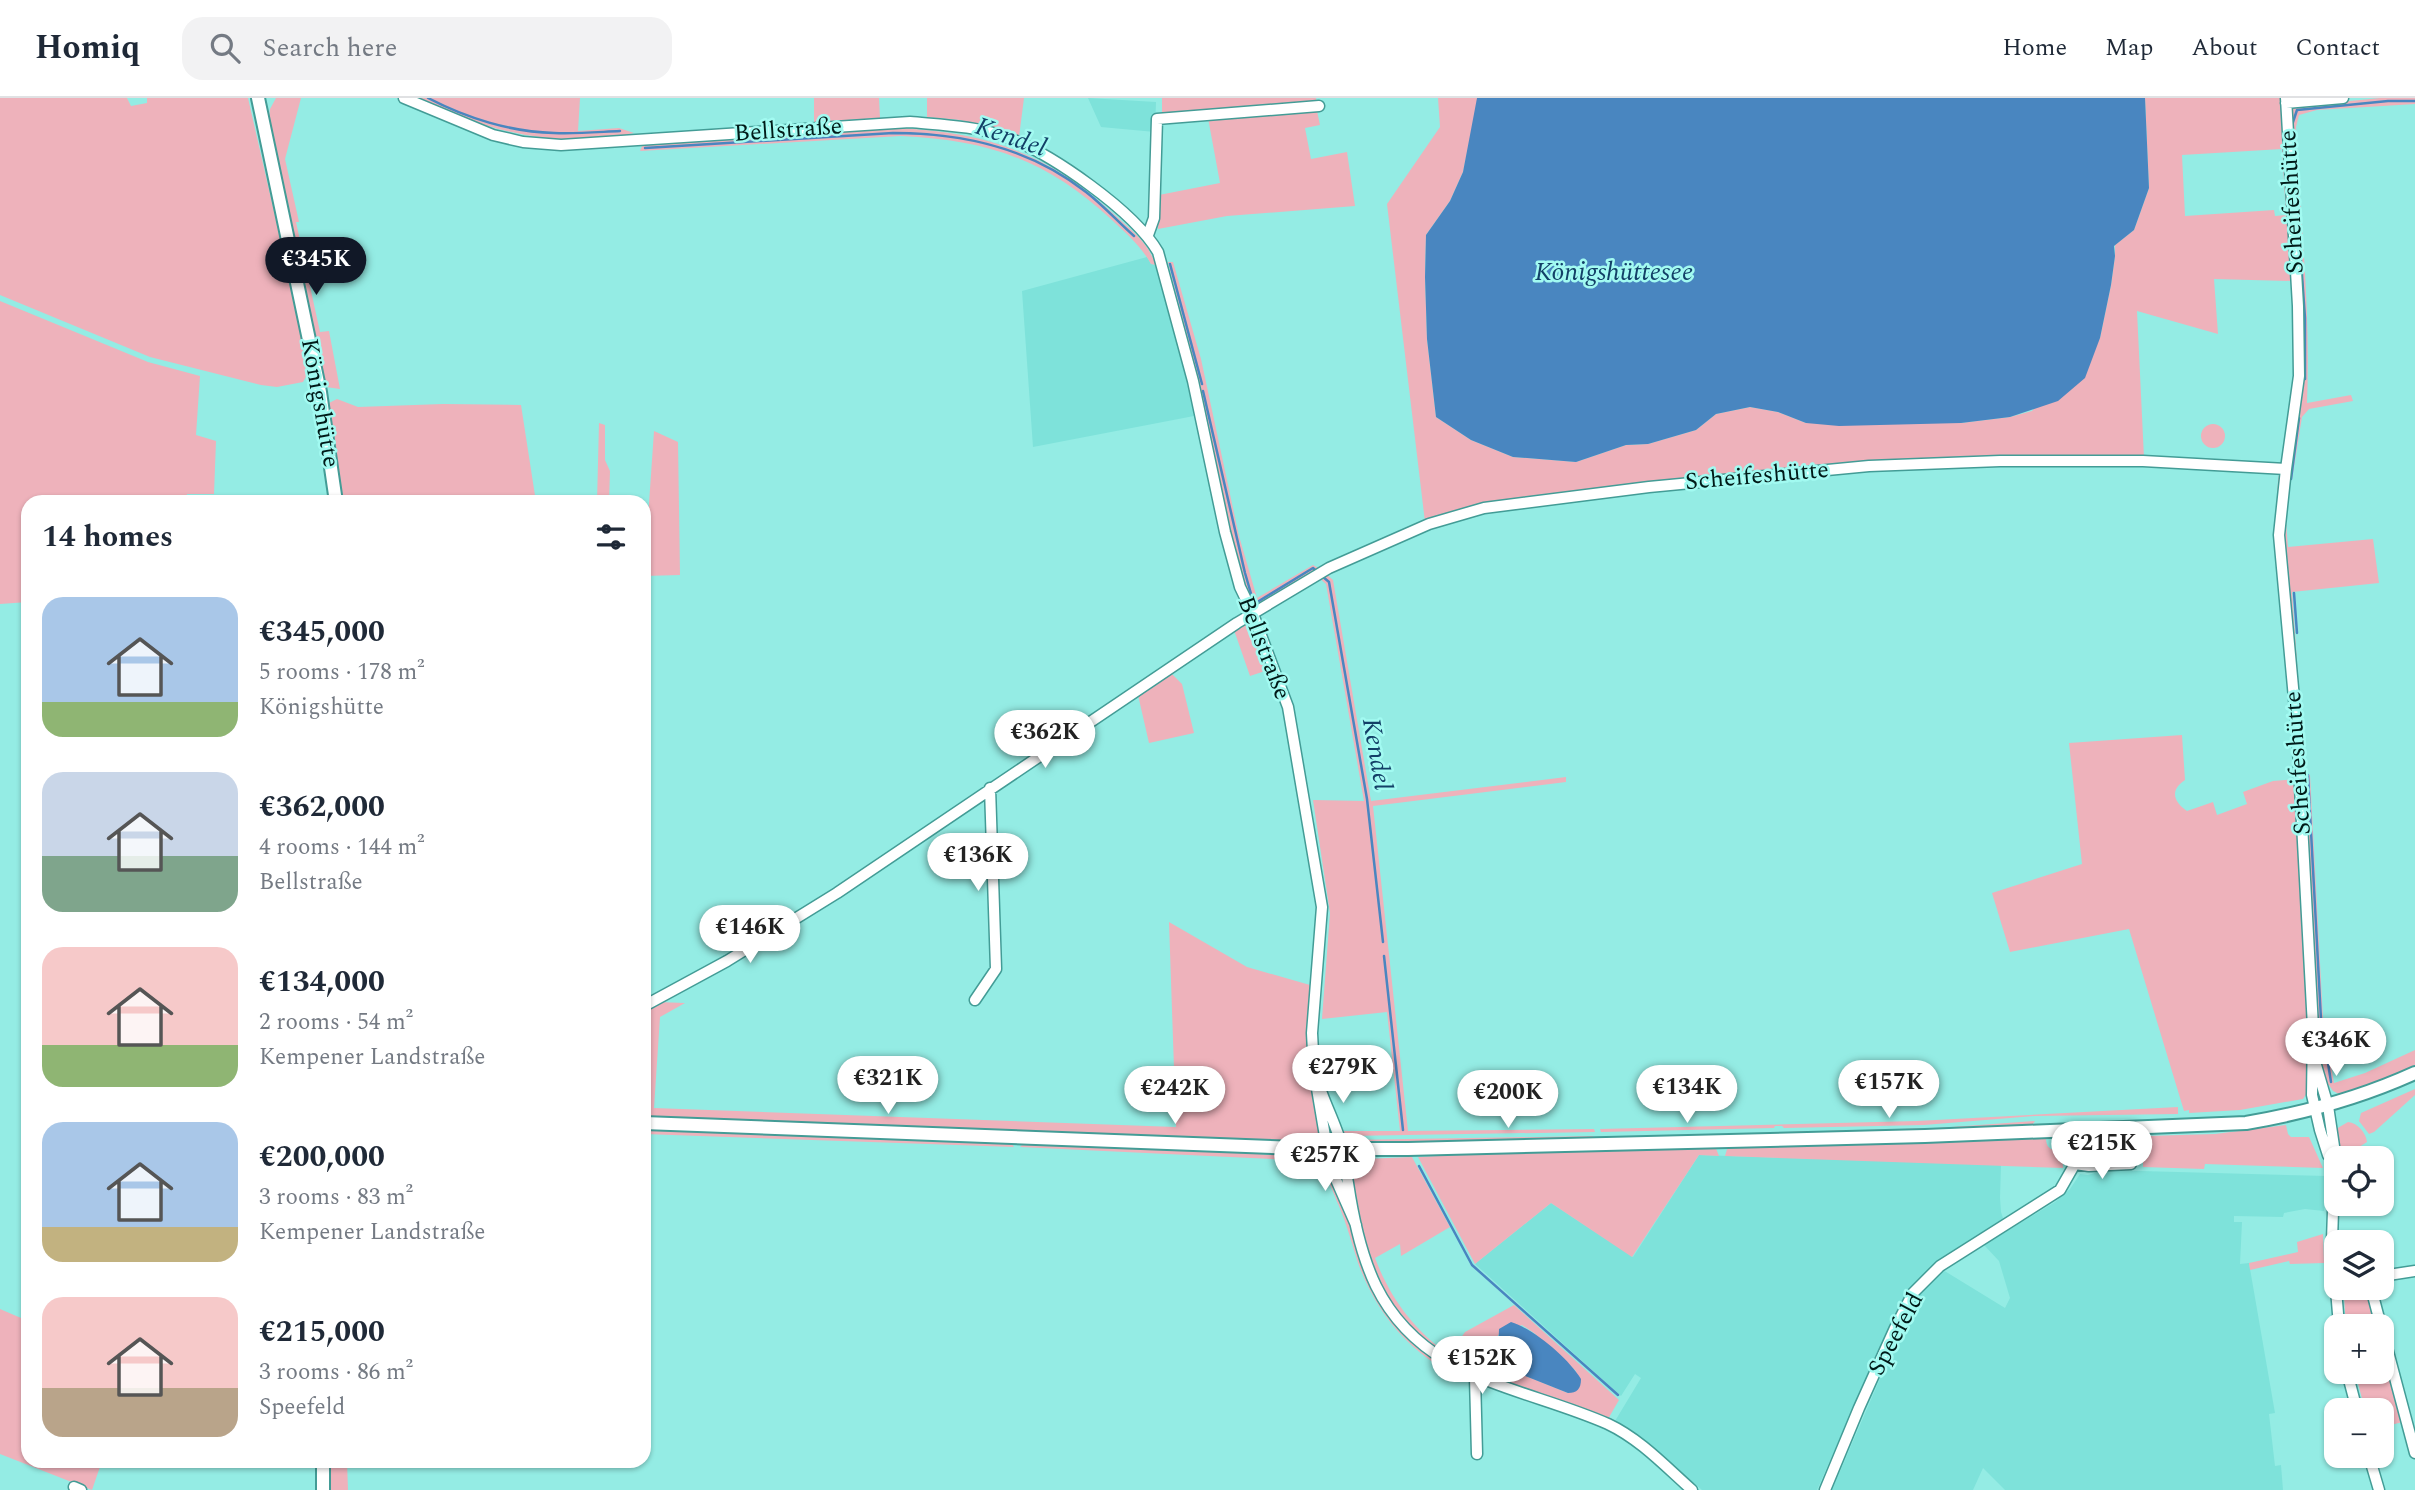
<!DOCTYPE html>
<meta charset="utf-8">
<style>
body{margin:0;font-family:Spectral,serif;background:#f2f2f3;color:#1f2937;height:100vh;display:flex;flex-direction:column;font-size:26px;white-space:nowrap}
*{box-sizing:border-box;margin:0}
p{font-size:23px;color:#747a83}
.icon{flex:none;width:38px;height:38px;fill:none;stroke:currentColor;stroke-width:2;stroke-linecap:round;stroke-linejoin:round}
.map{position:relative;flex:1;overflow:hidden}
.side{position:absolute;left:21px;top:397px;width:630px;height:973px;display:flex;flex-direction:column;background:#fff;border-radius:21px;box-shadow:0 2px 5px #0004}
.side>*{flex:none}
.buttons{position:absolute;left:2324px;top:1048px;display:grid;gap:14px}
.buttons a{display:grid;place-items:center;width:70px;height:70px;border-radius:14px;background:#fff;box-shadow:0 2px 5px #0004;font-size:35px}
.price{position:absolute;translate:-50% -60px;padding:0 16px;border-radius:24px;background:#fff;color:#222;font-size:23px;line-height:46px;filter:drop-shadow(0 2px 4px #0008)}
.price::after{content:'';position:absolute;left:50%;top:42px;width:21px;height:16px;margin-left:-10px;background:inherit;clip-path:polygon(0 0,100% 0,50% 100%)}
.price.active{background:#111827;color:#fff}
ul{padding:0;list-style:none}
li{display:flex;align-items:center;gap:21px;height:175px;padding:0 21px}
li span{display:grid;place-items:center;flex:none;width:196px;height:140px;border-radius:21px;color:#555}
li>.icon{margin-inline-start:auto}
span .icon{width:84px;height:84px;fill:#fffc;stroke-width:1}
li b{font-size:30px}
h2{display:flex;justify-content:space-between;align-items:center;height:84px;padding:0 21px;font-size:30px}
header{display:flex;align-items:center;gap:42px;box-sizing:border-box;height:98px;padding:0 35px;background:#fff;border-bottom:2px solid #e0e1e3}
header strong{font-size:33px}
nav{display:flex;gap:38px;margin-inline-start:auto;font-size:24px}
.search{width:490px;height:63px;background:#f2f2f3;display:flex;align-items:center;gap:18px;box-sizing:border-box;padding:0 24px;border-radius:21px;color:#747a83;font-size:26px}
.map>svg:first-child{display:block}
.built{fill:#7ee2da}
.green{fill:#eeb2bb;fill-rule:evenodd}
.water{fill:#4986c0}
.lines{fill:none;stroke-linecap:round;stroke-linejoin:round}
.stream{stroke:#4986c0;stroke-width:2.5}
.minor-casing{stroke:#439c96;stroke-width:13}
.tertiary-casing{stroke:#439c96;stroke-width:16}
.minor{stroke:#fff;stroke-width:10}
.tertiary{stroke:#fff;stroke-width:12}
.labels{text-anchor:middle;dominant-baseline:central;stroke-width:5;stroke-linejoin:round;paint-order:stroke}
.street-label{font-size:24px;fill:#001a18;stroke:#a2faf1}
.water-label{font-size:26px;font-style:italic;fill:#134067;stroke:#a2faf1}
</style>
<header>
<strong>Homiq</strong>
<div class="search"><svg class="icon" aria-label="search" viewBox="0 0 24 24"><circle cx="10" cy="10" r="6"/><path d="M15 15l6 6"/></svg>Search here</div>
<nav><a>Home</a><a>Map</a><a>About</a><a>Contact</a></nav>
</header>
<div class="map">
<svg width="2415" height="1392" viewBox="0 0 2415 1392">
<rect width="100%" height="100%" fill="#94ece4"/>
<path class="built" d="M1088,0L1156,4L1155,34L1101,29Z
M1147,159L1151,166L1156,167L1183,265L1194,318L1033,349L1022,193Z
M1699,1057L2001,1067L2000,1100L2001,1114L2004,1123L1939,1164L1915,1184L1907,1195L1894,1217L1817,1392H1702L1641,1339L1615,1323L1641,1280L1635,1276L1621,1298L1475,1166L1551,1105L1633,1159Z
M2104,1072L2327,1078L2324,1113L2305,1111L2284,1115L2283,1119L2234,1118V1124H2242L2240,1166L2249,1165L2275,1315L2269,1316L2275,1368L2281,1367L2283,1392H2005L1983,1370L1973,1392H1832L1907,1218L1923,1191L1943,1172L2005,1210L2010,1200L1999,1163L1984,1147L2055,1104L2070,1091L2080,1076L2088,1077Z"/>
<path class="green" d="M0,0H127L131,8L147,5V0H248L310,271L303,284L277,289L261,287L150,259L0,197Z
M276,0H301L285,61L299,124H296L320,234L329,233L340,291L326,289L322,283L269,22L270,11Z
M419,0H580L578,33L619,30L634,35C559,52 486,34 419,0Z
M814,0H879L880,20L814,24Z
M927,0H1024L1019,39L960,22L927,19Z
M1162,0H1316L1317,7L1162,17Z
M1438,0H1477L1478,2L1463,74L1450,103L1426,137L1425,179L1427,241L1436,319L1471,342L1513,359L1576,364L1626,347L1648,346L1696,332L1716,316L1750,309L1778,314L1806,325H1961L2010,319L2032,313L2100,240L2111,187L2115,158V147L2134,132L2149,90L2145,0H2289L2290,9L2380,0H2415V6L2317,12L2299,17L2296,29C2300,121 2311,212 2307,305L2351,297L2353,303L2309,311L2302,319L2292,381L2290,382L2286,424L2288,449L2373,441L2379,485L2292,494L2305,676L2310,677L2323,921L2334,985L2365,975L2415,952V967L2385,981L2341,997L2333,993L2329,987L2319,990L2317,979L2303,1001L2240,1012L2189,1015V1012L2184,1013L2129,831L2010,854L1992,795L2082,766L2069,645L2182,637L2185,682C2170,692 2173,703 2187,713L2213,704L2217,717L2247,706L2243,694L2273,683L2295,681L2293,631L2275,443L2278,383L2294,280L2292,183L2214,181L2218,236L2137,213L2144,360H2063L1645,386L1425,424L1387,106L1440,29ZM2282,51L2286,117L2275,118L2274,112L2185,118L2182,57Z
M1317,13L1320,27L1305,30L1311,61L1347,54L1355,108L1227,118L1158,131L1159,97L1220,85L1208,20Z
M900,30C990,35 1049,56 1116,118C1135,136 1146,142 1156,167L1151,166C1141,148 1127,136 1112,122C1047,62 989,42 901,38L640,53L643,46Z
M1168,164H1173L1201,261L1239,438L1257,500L1313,467L1320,471L1259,508H1252L1233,441L1193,261Z
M0,203L148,264L200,278L196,337L216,343L214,396H187L186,404H28V504L0,506Z
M337,301L358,309L443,306L521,307L536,404H341L328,309L329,305Z
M599,325L605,327V362L610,373L609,404H597Z
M2201 338a12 12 0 1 1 24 0a12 12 0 1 1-24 0Z
M654,333L678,344L680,477L644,478Z
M1325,475L1333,482L1371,703L1566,679V684L1373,708L1408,1033L1594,1031L1595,1034L1347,1038L1343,1033H1400L1387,914L1322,921L1330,815L1313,702L1364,703L1326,486L1318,479Z
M1248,526L1268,572L1250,578L1234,532Z
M1171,575L1182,586L1194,635L1149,645L1138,597Z
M1169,824L1247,869L1310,887L1307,958L1319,1028V1034L1312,1041L1304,1043L644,1020V911L657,904L685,905L660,919L654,1010L1176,1029Z
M2415,991V997L2374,1034L2369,1036L2359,1023L2361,1015Z
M2178,1009V1016L2035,1018L1924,1027L1784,1030L1782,1028H1775L1774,1030L1601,1034L1600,1031L1917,1023Z
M2035,1023L2033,1026L1938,1032L1788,1036L1787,1034L1938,1030Z
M2348,1024C2358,1025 2366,1035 2367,1044L2348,1056L2339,1051L2336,1031Z
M2286,1027L2288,1036L2291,1039H2309L2323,1070L2205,1066L2204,1071L2143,1069V1063L2140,1060L2092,1062V1054L2089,1050L2098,1042L2111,1039L2215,1036Z
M644,1031L1010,1043L1014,1049L644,1036Z
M1593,1038L1592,1041L1356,1044L1350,1042Z
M2043,1040L2046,1041C2047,1053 2053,1051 2062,1054L2063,1070L1725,1058L1728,1048Z
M1025,1044L1159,1049L1315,1060C1329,1071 1334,1089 1341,1105C1354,1133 1360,1163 1373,1191C1393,1233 1430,1266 1473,1283L1474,1286C1417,1263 1379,1222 1358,1165C1352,1146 1347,1127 1339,1108C1332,1092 1327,1073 1311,1063L1020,1049Z
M1715,1048L1719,1058L1699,1057L1632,1159L1551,1105L1475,1166L1418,1059L1510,1054Z
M1412,1059L1450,1129L1401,1158L1400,1146L1375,1160C1390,1200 1414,1232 1449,1257L1465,1234L1514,1207L1619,1302L1608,1321C1576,1309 1545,1298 1513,1286C1491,1279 1468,1272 1448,1261C1404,1236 1378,1187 1365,1141C1359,1116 1350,1093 1351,1068L1364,1061ZM1522,1227L1534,1235L1576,1273L1568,1295L1494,1265L1498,1256V1237Z
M2323,1136L2324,1165L2290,1166L2289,1163L2250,1172L2249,1165L2298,1154L2297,1144Z
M2354,1190H2363L2368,1194L2377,1228H2346L2344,1199Z
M0,1211L28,1223V1363H102L92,1392L0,1356Z
M2382,1247L2403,1324L2382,1329V1312H2365L2355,1274H2382Z
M329,1363H347L348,1392H328Z"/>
<path class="water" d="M1477,0H2145L2149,90L2134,132L2114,148L2115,158L2111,187L2100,240L2085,280L2058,303L2010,319L1961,325L1839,328L1806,325L1778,314L1750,309L1716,316L1696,332L1648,346L1626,347L1576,364L1513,359L1471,342L1436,319L1427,241L1425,179L1426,137L1450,103L1463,74Z
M1511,1224C1534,1231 1568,1260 1581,1281C1581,1291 1577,1295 1568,1295L1493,1265L1498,1256L1499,1231Z"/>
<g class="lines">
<path class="stream" d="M428,0C466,20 511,34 554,35C576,36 598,34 620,33
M2293,40L2292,27L2297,12L2388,3H2415
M645,50L893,35C964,35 1030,50 1086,94C1103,107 1118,124 1134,138
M2297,106L2305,220V281
M1170,166L1202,286
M1203,293L1245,475L1254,506L1313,470L1316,473
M2291,381L2299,320
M1322,478L1329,484L1367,701L1383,844
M2294,495L2297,535
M2308,677L2321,921L2331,984
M1384,858L1403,1032
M1419,1068L1472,1167L1618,1297"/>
<defs>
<path id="minor" d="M404,0L493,37L523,44L561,47L910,24C942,27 976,28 1006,39C1051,55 1134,113 1158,154L1193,283L1225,434L1240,489L1253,516L1288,609L1322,809L1312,935L1314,973L1330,1068L1356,1127
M2286,0L2298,208L2299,278L2286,371L2279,437L2297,633L2313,929L2312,997L2320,1032L2328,1057L2334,1064
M2286,5L2343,0
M1148,137L1154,120L1157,21L1319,8
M975,902L996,871L990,690
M644,908L727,863L837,795L1237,525L1329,470L1429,426L1484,410L1649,389L1869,368L2000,363H2143L2286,371
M2316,967L2328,1008L2335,1055L2332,1142L2339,1228
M1321,993C1329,1015 1340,1036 1345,1059C1347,1067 1346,1076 1348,1085C1353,1119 1361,1157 1376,1188C1423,1283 1522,1288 1608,1326C1640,1341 1666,1369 1692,1392
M2070,1032L2071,1058L2075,1066
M2075,1066L2089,1068L2131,1066
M2382,1178L2415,1173
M2371,1190L2381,1228
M2382,1231L2415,1355
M2347,1274L2357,1312
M1475,1279L1477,1356
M2369,1358L2379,1392
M74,1389L81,1392
M1825,1392L1859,1310L1895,1230L1913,1195L1940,1168L2060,1092L2080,1057L2085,1032"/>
<path id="tertiary" d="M258,0L320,294L336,404
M644,1025L1325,1051H1408L1925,1038L2246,1025C2305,1015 2360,1000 2415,975
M323,1392V1363"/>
</defs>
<use href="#minor" class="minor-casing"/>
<use href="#tertiary" class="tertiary-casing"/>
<use href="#minor" class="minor"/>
<use href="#tertiary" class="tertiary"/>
</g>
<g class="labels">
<g class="street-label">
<text transform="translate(788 32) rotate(-4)">Bellstraße</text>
<text transform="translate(2292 104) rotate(-93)">Scheifeshütte</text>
<text transform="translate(320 305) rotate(80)">Königshütte</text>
<text transform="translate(1757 378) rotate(-5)">Scheifeshütte</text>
<text transform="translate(1264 550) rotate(69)">Bellstraße</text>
<text transform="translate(2298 665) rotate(-94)">Scheifeshütte</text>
<text transform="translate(1896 1236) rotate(-62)">Speefeld</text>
</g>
<g class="water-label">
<text transform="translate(1011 39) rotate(19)">Kendel</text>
<text x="1614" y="174">Königshüttesee</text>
<text transform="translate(1377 656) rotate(80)">Kendel</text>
</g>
</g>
</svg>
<div class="buttons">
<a><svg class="icon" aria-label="locate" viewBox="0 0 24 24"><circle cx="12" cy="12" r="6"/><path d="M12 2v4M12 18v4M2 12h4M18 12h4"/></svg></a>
<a><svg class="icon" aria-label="layers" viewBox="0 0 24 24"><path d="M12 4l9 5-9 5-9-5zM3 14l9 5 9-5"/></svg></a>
<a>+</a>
<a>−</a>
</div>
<b class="price active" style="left:316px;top:199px">€345K</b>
<b class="price" style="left:1045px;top:672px">€362K</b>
<b class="price" style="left:978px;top:795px">€136K</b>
<b class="price" style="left:750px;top:867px">€146K</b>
<b class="price" style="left:2336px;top:980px">€346K</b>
<b class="price" style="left:1343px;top:1007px">€279K</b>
<b class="price" style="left:888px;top:1018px">€321K</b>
<b class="price" style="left:1889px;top:1022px">€157K</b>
<b class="price" style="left:1687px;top:1027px">€134K</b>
<b class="price" style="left:1175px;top:1028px">€242K</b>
<b class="price" style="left:1508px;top:1032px">€200K</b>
<b class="price" style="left:2102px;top:1083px">€215K</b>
<b class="price" style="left:1325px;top:1095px">€257K</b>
<b class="price" style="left:1482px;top:1298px">€152K</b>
<section class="side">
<h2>14 homes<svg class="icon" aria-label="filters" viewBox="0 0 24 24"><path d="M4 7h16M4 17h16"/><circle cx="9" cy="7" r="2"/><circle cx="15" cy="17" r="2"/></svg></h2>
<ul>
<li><span style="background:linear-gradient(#a9c7e8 75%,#8fb573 0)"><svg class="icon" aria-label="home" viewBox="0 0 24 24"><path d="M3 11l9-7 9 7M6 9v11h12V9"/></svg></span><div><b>€345,000</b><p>5 rooms · 178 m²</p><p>Königshütte</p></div></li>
<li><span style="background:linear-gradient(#c9d6e8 60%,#7fa58c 0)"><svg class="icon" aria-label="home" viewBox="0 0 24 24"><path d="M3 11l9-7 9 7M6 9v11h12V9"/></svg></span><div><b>€362,000</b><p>4 rooms · 144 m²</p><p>Bellstraße</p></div></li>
<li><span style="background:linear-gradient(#f6c9c9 70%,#8fb573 0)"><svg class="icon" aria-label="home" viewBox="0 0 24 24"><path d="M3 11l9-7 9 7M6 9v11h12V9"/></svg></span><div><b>€134,000</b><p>2 rooms · 54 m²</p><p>Kempener Landstraße</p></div></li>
<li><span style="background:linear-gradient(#a9c7e8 75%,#c2b280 0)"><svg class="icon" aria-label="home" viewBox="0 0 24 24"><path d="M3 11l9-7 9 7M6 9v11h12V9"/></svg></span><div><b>€200,000</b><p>3 rooms · 83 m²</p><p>Kempener Landstraße</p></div></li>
<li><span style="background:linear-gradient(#f6c9c9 65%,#b9a48a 0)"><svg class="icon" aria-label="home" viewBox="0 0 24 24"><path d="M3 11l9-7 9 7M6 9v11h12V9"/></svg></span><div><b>€215,000</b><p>3 rooms · 86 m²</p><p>Speefeld</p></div></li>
</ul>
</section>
</div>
